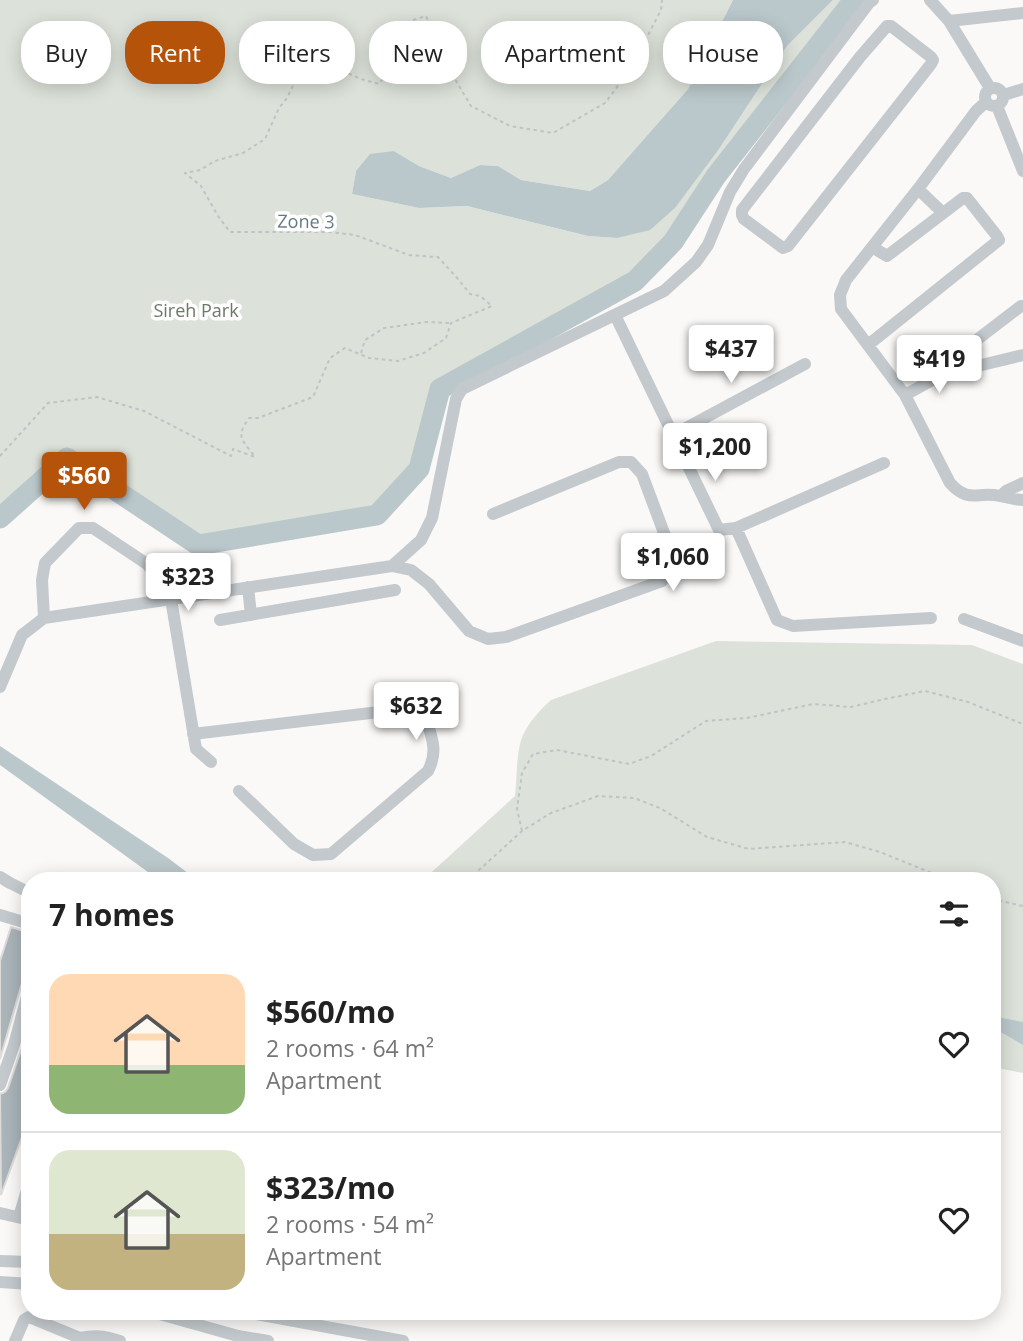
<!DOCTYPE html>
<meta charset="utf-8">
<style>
body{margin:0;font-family:"Open Sans",sans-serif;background:#f6f6f6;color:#222;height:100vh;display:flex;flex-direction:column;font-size:26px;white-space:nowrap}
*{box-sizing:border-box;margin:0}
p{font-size:23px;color:#767676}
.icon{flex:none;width:38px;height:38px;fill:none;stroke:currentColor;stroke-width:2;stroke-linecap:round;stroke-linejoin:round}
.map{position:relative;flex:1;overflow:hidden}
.side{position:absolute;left:21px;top:872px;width:980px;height:448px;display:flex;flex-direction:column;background:#fff;border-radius:28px;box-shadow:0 4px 18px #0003}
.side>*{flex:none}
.banner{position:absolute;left:21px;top:21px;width:982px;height:63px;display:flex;gap:14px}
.price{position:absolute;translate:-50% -60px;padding:0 16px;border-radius:7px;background:#fff;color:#222;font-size:23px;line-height:46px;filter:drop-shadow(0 2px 4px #0008)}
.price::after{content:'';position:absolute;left:50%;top:42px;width:21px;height:16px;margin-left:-10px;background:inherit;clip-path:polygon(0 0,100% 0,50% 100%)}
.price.active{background:#b45309;color:#fff}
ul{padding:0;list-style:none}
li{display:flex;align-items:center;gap:21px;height:175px;padding:0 28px}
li+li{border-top:2px solid #e0e0e0}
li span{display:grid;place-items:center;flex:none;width:196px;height:140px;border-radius:21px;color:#555}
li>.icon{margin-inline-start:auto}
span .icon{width:84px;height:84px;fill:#fffc;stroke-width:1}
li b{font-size:30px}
h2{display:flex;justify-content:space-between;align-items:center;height:84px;padding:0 28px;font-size:30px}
.chip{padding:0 24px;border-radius:28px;background:#fff;box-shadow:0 4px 18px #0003;font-size:24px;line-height:63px}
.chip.active{background:#b45309;color:#fff}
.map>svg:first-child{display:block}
.green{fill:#dce2d9}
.water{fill:#bbc8cb}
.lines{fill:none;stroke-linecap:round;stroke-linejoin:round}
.river{stroke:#bbc8cb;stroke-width:21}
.building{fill:#aab4b9;stroke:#dcdbda;stroke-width:2}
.path{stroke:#c0c3c5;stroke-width:2;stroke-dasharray:3.5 3.5;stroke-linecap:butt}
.minor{stroke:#c3c9cc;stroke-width:12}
.labels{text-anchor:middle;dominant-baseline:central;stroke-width:7;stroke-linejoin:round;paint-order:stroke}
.street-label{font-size:18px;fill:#657983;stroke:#fff}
.park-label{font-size:18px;fill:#6a7a64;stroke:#fff}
</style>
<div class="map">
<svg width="1023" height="1341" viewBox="0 0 1023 1341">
<rect width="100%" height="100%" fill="#faf9f8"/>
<path class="green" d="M0,0H733L688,89L608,180L590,191L521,180L498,166L480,165L451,178L419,166L394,151L356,171L352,194L419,208L467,206L588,236L617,238L719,149L787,46L833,0H854L716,176L673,242L635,281L440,389L419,469L377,515L198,545L67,458L0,518Z
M716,641L972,645L1023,664V1073L992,1067V880H423L515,796C517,778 516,751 523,735C529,722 540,710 551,700Z"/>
<path class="water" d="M733,0H833L787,46L719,149L675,208L650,230L617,238L588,236L467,206L419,208L352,194L356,171L370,154L394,151L419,166L451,178L480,165L498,166L521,180L590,191L608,180L688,89Z
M0,746L168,858L197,880H159L0,765Z
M992,1016L1023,1022V1045L992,1027Z"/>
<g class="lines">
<path class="river" d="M0,518L67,458L198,545L377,515L419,469L440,389L635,281L673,242L716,176L854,0"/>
</g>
<path class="building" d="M11,927L30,933V976L24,978L22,983L0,1059V961Z
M30,1020V1115L1,1195L0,1094L5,1092L8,1088L22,1047Z"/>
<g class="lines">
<path class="path" d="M361,353L365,340L384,328L427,322L450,323
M0,456L48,403L97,397L144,411L231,456L233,449L255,457C242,439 235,438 249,418H258L313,397L330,358L345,348L369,358L398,361L424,353L446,338L451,323L492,306L480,296L470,294L458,279L438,257L409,255L355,235L330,232H230L218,216L201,186L185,173L200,170L215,161L243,153L265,139L279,108L287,98L300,71L334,67L361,79L379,84L392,65L413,20L426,16L449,69L471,106L510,126L553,133L605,103L630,70L661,10L662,0
M522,831L517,809L522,773L533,754L557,750L629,764L651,756L706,721L747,718L813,704L851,707L885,699L925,691L968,702L1023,724
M468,880L522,831L551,813L598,796L634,798L660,808L707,837L749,849L845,842L880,852L949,880
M992,899L1023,906"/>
<path class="minor" d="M930,0L949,21L990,88
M949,21L1023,13
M887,26H891L931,57L933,60L931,64L788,246L783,248L744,219L742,215V210L860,57Z
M985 97a9 9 0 1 1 18 0a9 9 0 1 1-18 0Z
M1004,95L1023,89
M986,102L976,111L918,189L846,280L840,295L841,309L905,395L950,483C969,504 977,491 1000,496C1007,497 1015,500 1023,500
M997,106L1023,171
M918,189L943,213
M615,315L719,530L736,528L884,463
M868,345L999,240L997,236L967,198H963L887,256L872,247
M956,367L955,360L957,355L1021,306H1023
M905,395L956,367L965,369L1023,355
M673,435L805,364
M1001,496L1006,491L1023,483
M736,528L777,620L793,626L931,618
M392,566L421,540L432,518L456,399L462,389L664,291L696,262L708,245L730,192L744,169L869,3L873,0
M248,587L251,615
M171,599L196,749L211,762
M44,618L42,580L45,563L79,528H93L147,564L153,571L159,601
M964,619L1023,641
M220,620L395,590
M0,687L22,635L44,618L392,566L411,570L429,584L469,631L488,639L506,637L662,581L673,564L670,549L642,474L631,462H619L493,514
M193,734L413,708L425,715C431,737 439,749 428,771L331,854L313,855L294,844L239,791
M0,877L10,883L30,893
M0,915L30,924
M0,1085L14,1045L30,985
M0,1213L30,1220
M19,1217L30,1180
M0,1261L30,1262
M0,1282L30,1284
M149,1311L238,1336L268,1341
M239,1311L403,1341
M15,1341L24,1320L29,1317L80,1338
M79,1341L80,1338C96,1335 104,1336 120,1341"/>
</g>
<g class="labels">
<g class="street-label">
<text transform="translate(306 221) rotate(1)">Zone 3</text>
</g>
<g class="park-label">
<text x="196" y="310">Sireh Park</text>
</g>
</g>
</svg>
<b class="price" style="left:731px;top:385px">$437</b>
<b class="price" style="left:939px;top:395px">$419</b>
<b class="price" style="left:715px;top:483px">$1,200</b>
<b class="price active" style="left:84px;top:512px">$560</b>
<b class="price" style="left:673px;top:593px">$1,060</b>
<b class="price" style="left:188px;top:613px">$323</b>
<b class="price" style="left:416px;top:742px">$632</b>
<div class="banner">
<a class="chip">Buy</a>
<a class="chip active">Rent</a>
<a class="chip">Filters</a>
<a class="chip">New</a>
<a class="chip">Apartment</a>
<a class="chip">House</a>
</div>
<section class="side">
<h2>7 homes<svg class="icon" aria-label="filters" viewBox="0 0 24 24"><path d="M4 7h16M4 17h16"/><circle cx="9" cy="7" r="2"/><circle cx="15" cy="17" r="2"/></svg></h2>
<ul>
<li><span style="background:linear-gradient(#ffd9b3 65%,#8fb573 0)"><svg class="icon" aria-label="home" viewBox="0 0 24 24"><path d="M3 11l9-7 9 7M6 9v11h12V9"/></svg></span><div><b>$560/mo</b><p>2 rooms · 64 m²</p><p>Apartment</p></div><svg class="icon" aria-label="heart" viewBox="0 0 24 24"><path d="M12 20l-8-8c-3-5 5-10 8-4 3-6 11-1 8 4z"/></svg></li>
<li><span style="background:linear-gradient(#dfe7d0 60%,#c2b280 0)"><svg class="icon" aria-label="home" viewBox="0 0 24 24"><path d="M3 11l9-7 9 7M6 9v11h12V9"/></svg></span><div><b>$323/mo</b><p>2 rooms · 54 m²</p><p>Apartment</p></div><svg class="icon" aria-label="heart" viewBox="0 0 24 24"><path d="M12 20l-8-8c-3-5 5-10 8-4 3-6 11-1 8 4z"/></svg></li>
</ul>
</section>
</div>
